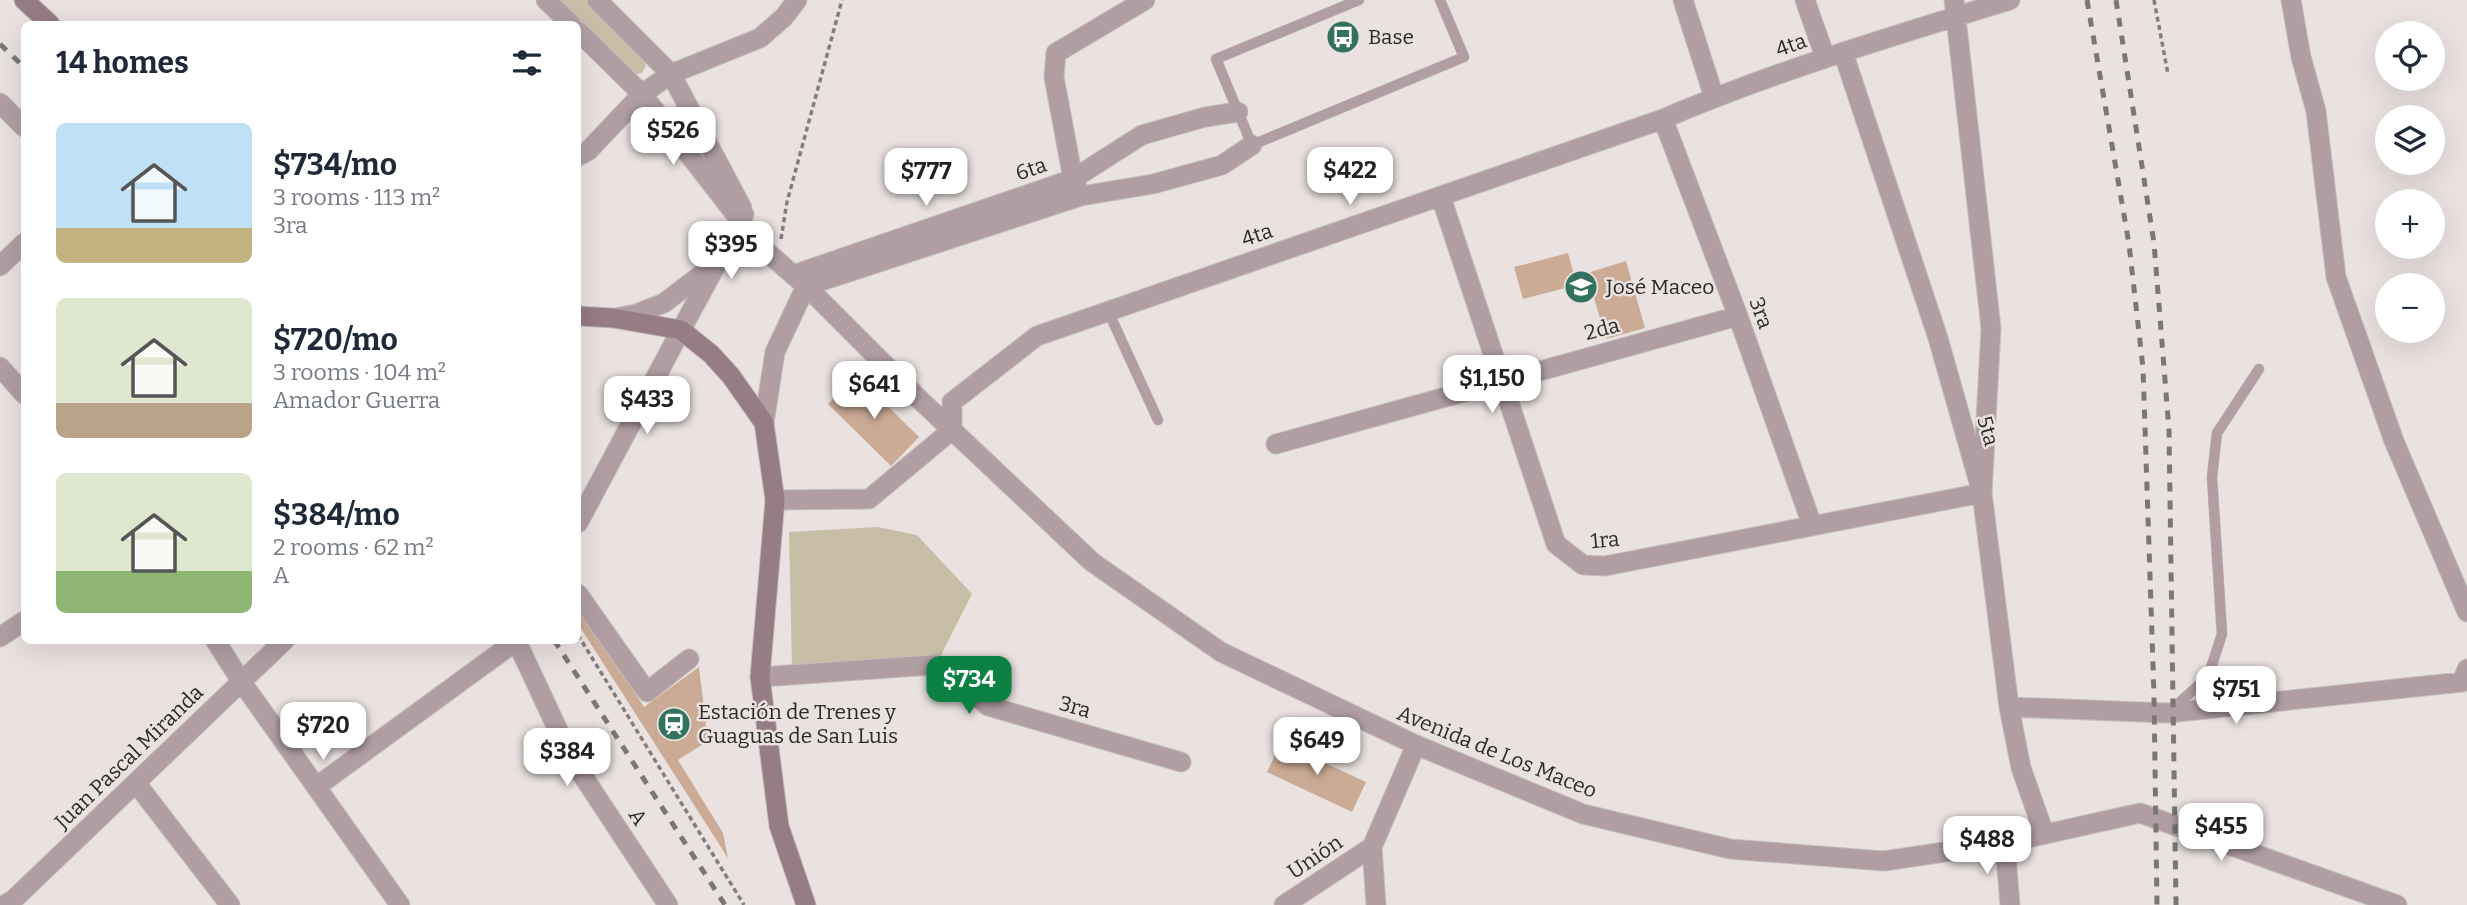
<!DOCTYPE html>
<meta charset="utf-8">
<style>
body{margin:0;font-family:Bitter,serif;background:#f6f6f7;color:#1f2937;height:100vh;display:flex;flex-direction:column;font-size:26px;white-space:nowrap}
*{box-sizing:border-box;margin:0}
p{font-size:23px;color:#747a83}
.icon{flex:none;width:38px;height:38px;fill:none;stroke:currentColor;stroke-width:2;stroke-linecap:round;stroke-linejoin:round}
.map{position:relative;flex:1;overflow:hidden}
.drawer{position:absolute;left:21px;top:21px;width:560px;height:623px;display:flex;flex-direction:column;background:#fff;border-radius:10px;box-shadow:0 7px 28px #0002}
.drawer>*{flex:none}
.fabs{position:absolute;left:2375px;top:21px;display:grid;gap:14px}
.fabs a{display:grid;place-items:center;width:70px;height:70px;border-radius:50%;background:#fff;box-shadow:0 7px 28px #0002;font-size:35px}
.price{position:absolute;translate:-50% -60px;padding:0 16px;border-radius:14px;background:#fff;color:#222;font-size:23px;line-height:46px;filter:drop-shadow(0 2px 4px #0008)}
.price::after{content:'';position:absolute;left:50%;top:42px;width:21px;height:16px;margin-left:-10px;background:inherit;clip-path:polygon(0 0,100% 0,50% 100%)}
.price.selected{background:#0b8043;color:#fff}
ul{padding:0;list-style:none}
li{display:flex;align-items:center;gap:21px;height:175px;padding:0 35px}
li span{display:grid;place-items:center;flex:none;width:196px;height:140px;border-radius:10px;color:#555}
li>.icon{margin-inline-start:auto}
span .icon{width:84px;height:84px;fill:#fffc;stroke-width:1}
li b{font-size:30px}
h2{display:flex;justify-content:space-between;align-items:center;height:84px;padding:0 35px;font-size:30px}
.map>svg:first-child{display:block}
.green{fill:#c8bda7}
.building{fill:#cbab95}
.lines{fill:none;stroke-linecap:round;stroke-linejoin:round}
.service-casing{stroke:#c4bdbc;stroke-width:11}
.minor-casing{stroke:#c4bdbc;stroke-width:21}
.tertiary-casing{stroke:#c4bdbc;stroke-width:21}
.secondary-casing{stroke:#c4bdbc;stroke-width:21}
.path{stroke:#837e7d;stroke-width:3.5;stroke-dasharray:5 3.5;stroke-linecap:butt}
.service{stroke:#b09ea3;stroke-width:10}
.minor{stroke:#b09ea3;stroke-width:19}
.tertiary{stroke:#b09ea3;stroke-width:19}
.secondary{stroke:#967c84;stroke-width:19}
.rail{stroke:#7c7776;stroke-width:5;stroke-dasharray:9 9;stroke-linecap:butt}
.labels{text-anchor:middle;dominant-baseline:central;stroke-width:5;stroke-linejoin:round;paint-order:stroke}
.poi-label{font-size:21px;fill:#2c2928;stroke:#eae2e1;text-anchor:start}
.street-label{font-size:21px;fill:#2c2928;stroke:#eae2e1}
</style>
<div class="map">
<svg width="2467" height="905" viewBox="0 0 2467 905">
<rect width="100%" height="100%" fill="#eae2e1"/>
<path class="green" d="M560,0H586L645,60L646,66L642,73L634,74Z
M878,527L917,535L972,594L939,659L792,667L789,532Z"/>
<path class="building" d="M1568,253L1577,285L1523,299L1514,267Z
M1626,261L1645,328L1606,339L1587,273Z
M856,375L919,437L891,466L828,404Z
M581,609L644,707L699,667L708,741L678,760L723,833L728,858L578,624V612Z
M1281,743L1366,782L1352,812L1267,772Z"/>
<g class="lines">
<defs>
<path id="service" d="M1359,0L1216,59L1252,145L1464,57L1440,0
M1108,311L1158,420
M2171,710L2208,677L2222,634L2212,477L2217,433L2259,369"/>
<path id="minor" d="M1683,0L1714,97
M1805,0L1825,57
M2291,0L2301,57L2316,111L2336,277L2394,441L2467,612
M1843,52L1938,338L1982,493L2009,707L2021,768L2044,833
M0,103L24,127
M1663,119L1738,316L1812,525
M578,156L588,151L642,94L671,74L760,38L784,17L797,0
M1077,187L1073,179L1054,77L1056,53L1145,0
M1441,197L1556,544L1583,565L1605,566L1982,493L1991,328L1954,0
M0,266L24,243
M793,275L1073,179L1142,135L1205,117L1238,112
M806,286L1081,196L1153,184L1222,165L1252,145
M0,367L24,394
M952,430V402L1037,336L1663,119C1775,71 1893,36 2010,0
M1276,444L1738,316
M578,523L681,330
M578,594L647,692L689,659
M0,637L24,621
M215,640L241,681L400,905
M516,640L571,758L668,905
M760,677L932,665L964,684L988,706L1181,762
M2009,707L2168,713L2462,682L2467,669
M136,783L230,905
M316,787L516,641
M2005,843L2010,905
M4,905L13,900L285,640
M1284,905L1372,847
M1376,905L1372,847L1416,745"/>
<path id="tertiary" d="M546,0L571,24
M597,0L671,74L742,208
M578,31L642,94L760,246L806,286L917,397L1092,562L1221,652L1416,745L1583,814L1730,849L1884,861L2005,843L2140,813L2397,905
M616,318L636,314L664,303L714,265
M681,330L744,214
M764,423L775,352L806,286
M775,500L869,499L952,430"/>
<path id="secondary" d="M24,0L50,24
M578,316L613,318L681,330L711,354L731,376L764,423L775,500L760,677L779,826L806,905"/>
</defs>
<use href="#service" class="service-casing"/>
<use href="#minor" class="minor-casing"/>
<use href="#tertiary" class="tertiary-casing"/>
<use href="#secondary" class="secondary-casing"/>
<path class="path" d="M2154,0L2168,74
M781,239L787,202L842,0
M578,635L744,905"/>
<use href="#service" class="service"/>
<use href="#minor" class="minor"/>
<use href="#tertiary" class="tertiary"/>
<use href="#secondary" class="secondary"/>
<path class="rail" d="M2087,0L2129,244L2143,368L2154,695L2157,905
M2116,0L2154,243L2169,430L2176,905
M0,44L24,67
M554,640L725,905"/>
</g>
<defs>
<symbol id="bus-disc" viewBox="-11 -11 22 22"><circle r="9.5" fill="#33725f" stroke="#eae2e1"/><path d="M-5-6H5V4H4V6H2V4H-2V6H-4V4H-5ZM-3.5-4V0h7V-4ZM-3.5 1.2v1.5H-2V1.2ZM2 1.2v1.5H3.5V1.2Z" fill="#fff"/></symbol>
<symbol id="school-disc" viewBox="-11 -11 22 22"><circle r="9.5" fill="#33725f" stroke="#eae2e1"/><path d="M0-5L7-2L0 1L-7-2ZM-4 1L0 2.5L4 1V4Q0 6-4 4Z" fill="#fff"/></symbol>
<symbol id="station-disc" viewBox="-11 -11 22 22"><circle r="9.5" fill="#33725f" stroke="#eae2e1"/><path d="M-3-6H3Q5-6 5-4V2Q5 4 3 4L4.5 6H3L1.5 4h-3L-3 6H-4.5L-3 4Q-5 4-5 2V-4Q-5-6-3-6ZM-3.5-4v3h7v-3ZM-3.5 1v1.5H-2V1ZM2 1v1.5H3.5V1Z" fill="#fff"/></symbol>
</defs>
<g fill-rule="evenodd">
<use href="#bus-disc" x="1324" y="18" width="38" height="38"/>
<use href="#school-disc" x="1562" y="268" width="38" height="38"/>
<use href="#station-disc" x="655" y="705" width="38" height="38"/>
</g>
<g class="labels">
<g class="poi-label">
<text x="1368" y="37">Base</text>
<text x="1606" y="287">José Maceo</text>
<text x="698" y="712">Estación de Trenes y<tspan x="698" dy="24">Guaguas de San Luis</tspan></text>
</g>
<g class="street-label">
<text transform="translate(1791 45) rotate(-20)">4ta</text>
<text transform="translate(1031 169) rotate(-19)">6ta</text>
<text transform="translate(1257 235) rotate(-19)">4ta</text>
<text transform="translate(1761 313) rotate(70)">3ra</text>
<text transform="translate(1602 329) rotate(-15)">2da</text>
<text transform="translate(1988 431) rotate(74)">5ta</text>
<text transform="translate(1605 540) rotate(-5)">1ra</text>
<text transform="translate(1075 707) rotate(16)">3ra</text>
<text transform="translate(1497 752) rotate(22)">Avenida de Los Maceo</text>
<text transform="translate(129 757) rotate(-44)">Juan Pascal Miranda</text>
<text transform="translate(638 817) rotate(57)">A</text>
<text transform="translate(1315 857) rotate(-34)">Unión</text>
</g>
</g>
</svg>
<div class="fabs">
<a><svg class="icon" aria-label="locate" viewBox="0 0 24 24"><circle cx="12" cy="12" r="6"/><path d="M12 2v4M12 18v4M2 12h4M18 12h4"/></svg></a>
<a><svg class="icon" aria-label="layers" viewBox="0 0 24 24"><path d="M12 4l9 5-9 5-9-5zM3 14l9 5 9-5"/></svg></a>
<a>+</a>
<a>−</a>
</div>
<b class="price" style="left:673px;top:167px">$526</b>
<b class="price" style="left:1350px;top:207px">$422</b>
<b class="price" style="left:926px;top:208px">$777</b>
<b class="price" style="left:731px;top:281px">$395</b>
<b class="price" style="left:1492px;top:415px">$1,150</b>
<b class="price" style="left:874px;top:421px">$641</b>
<b class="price" style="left:647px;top:436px">$433</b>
<b class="price selected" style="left:969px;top:716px">$734</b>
<b class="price" style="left:2236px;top:726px">$751</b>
<b class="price" style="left:323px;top:762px">$720</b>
<b class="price" style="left:1317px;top:777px">$649</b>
<b class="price" style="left:567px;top:788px">$384</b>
<b class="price" style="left:2221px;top:863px">$455</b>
<b class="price" style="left:1987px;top:876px">$488</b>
<section class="drawer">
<h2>14 homes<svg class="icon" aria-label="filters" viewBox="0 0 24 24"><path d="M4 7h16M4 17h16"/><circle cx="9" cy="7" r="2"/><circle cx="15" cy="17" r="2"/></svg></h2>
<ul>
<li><span style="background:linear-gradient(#bfe0f5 75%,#c2b280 0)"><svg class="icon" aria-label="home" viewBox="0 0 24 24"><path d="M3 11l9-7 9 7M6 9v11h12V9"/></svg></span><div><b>$734/mo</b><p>3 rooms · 113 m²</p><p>3ra</p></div></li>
<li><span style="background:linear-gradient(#dfe7d0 75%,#b9a48a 0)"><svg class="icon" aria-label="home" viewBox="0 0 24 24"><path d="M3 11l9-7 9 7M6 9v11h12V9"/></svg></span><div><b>$720/mo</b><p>3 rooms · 104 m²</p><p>Amador Guerra</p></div></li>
<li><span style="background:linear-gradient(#dfe7d0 70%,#8fb573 0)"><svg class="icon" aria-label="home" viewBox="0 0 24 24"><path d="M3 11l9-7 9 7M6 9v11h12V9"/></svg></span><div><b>$384/mo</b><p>2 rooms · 62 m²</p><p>A</p></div></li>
</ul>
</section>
</div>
